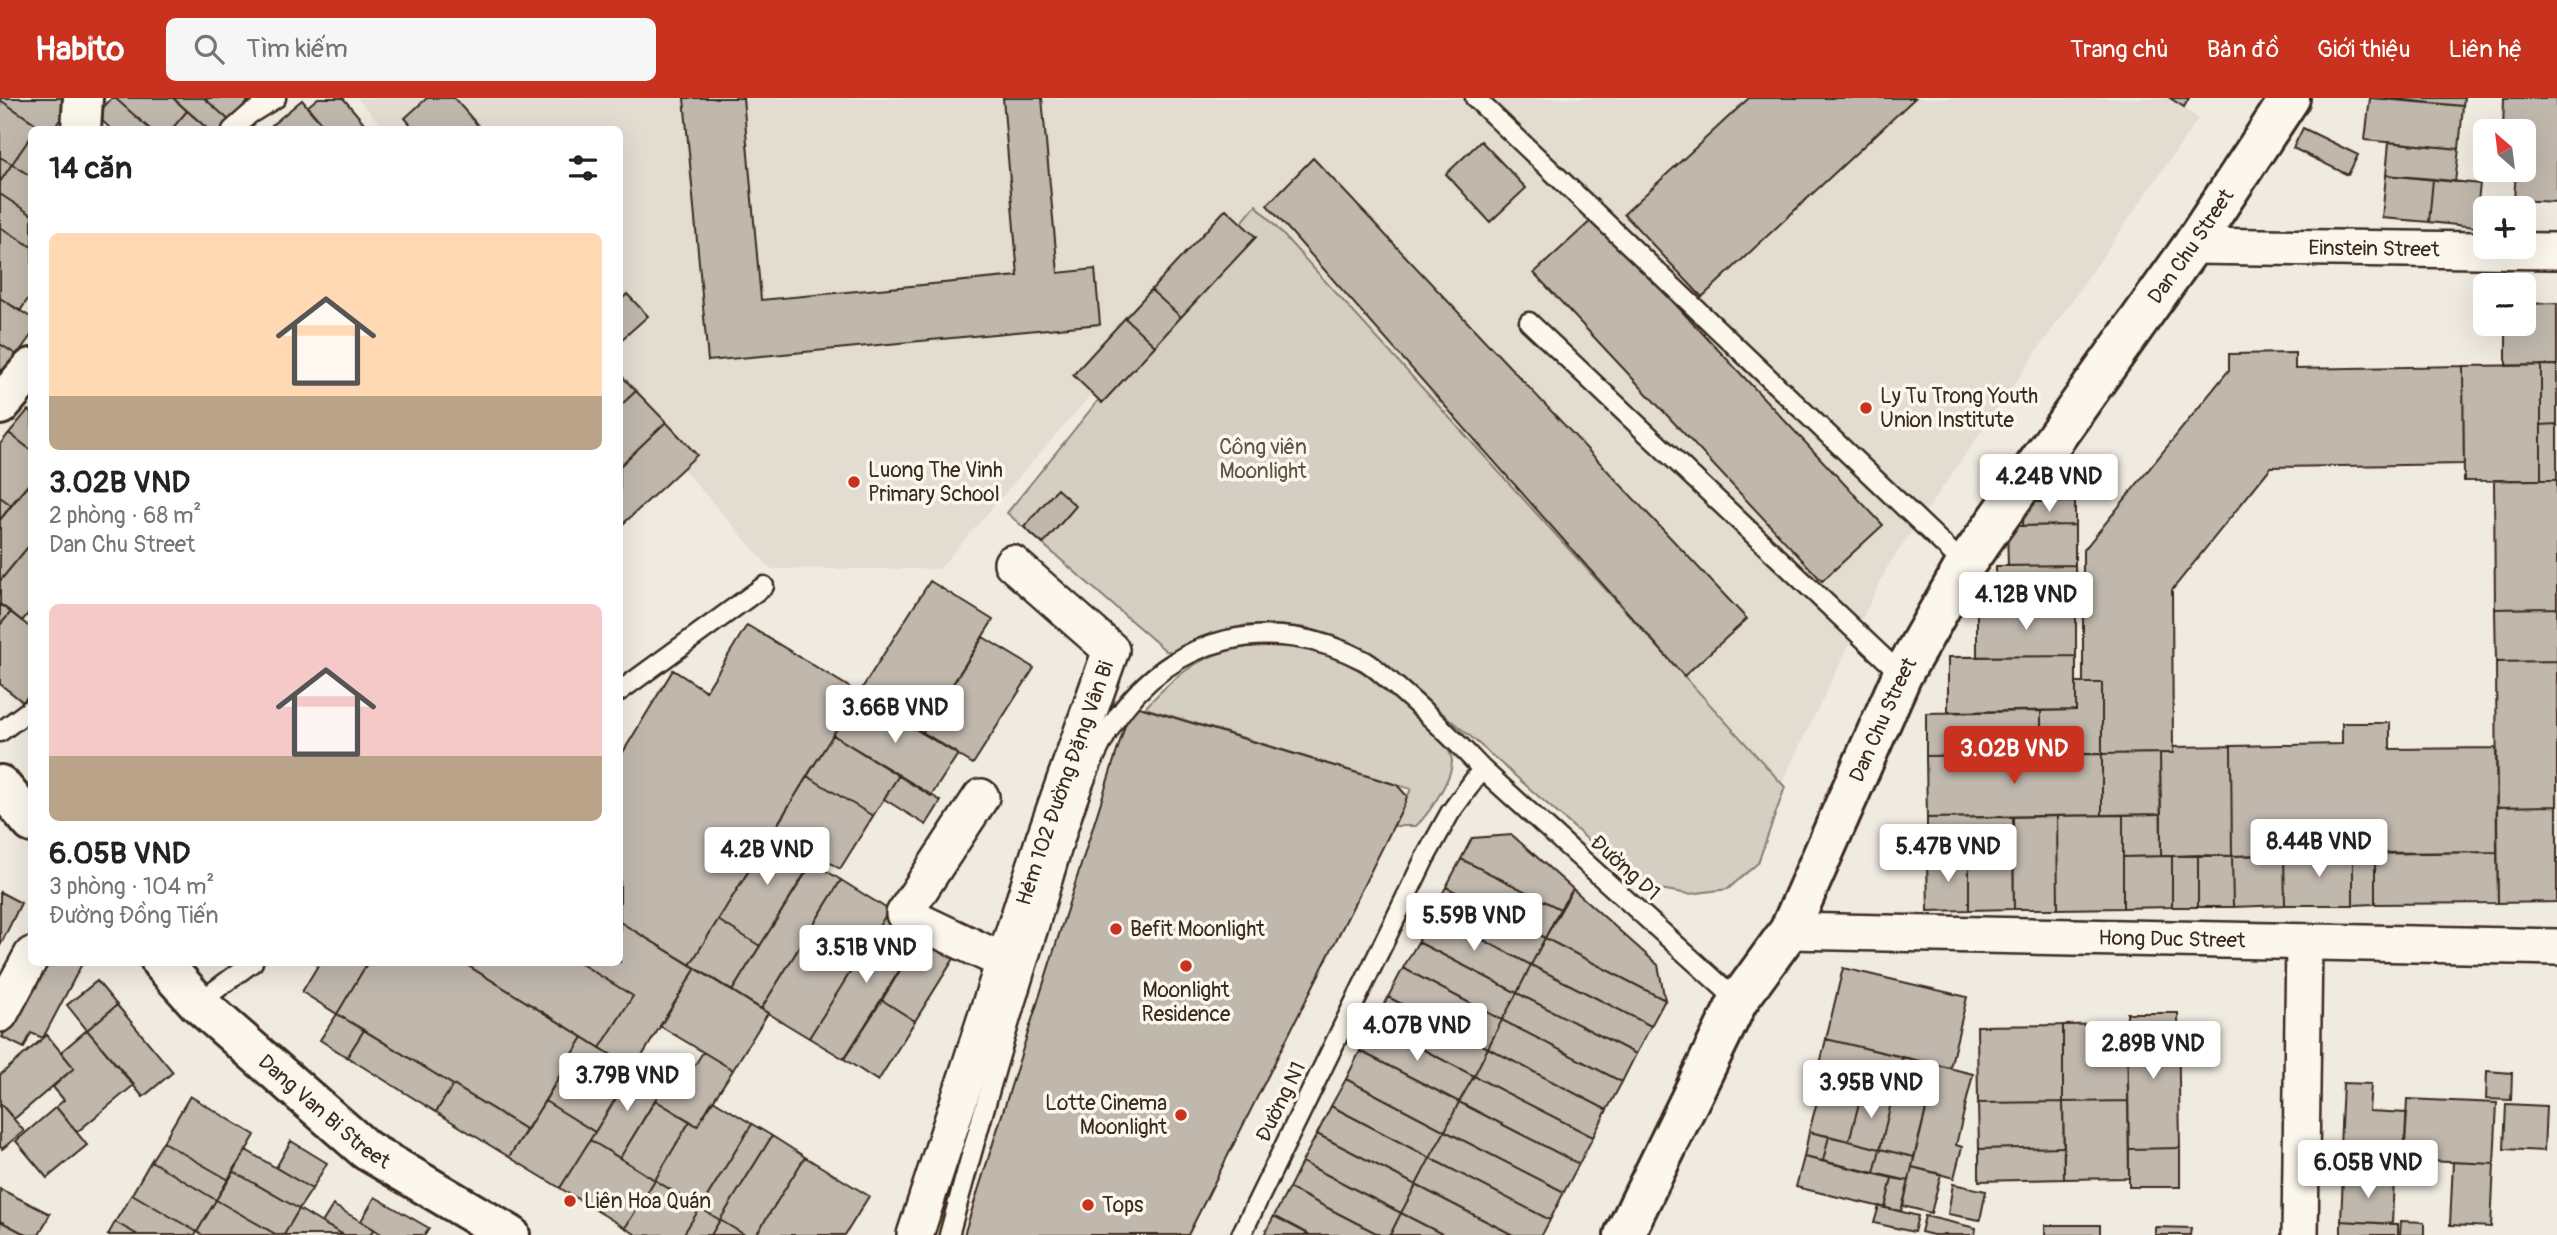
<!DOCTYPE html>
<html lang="vi">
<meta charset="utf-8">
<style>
body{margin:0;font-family:Pangolin,sans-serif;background:#f6f6f6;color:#222;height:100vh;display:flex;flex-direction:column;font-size:26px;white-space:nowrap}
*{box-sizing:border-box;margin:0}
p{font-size:23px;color:#767676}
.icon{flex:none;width:38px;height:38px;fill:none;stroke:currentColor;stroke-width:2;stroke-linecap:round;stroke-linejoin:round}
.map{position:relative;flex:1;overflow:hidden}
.sheet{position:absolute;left:28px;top:28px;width:595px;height:840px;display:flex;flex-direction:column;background:#fff;border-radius:10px;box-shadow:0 7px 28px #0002}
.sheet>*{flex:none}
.needle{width:46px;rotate:332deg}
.controls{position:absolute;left:2473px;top:21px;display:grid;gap:14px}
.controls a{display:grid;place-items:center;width:63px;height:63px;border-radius:10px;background:#fff;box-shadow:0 7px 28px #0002;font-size:35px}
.price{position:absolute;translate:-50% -60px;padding:0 16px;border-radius:7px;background:#fff;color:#222;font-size:23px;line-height:46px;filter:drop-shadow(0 2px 4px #0008)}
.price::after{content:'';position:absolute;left:50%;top:42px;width:21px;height:16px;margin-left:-10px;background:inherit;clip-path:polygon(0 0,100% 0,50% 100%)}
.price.active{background:#c8321e;color:#fff}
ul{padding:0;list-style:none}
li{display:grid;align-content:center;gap:14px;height:371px;padding:0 21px}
li span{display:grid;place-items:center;height:217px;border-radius:10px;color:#555}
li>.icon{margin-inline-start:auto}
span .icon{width:126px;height:126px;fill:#fffc;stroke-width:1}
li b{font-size:30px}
h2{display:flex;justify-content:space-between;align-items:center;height:84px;padding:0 21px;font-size:30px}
header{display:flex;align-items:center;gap:42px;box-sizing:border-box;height:98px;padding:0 35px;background:#c8321e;color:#fff}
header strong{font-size:33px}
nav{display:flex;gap:38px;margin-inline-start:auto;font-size:24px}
.search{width:490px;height:63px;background:#f6f6f6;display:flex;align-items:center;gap:18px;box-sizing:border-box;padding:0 24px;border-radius:10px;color:#767676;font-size:26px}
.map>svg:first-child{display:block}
.built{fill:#e2dcd1}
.green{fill:#d5cec3;stroke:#887c70;stroke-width:2}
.building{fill:#c0b8ad;stroke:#3b2a1e;stroke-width:2}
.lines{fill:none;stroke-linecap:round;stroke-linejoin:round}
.lane-casing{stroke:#3b2a1e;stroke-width:23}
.street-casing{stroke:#3b2a1e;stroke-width:40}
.secondary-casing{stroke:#3b2a1e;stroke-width:44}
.lane{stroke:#fbf7ec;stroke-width:18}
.street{stroke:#fbf7ec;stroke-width:35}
.secondary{stroke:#fbf7ec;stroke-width:38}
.poi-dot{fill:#c8321e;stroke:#fbf7ec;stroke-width:2.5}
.labels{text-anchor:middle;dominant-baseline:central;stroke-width:7;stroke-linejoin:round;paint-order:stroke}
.street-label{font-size:21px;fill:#3b2a1e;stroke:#fbf7ec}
.poi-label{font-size:21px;fill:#3b2a1e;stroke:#fbf7ec;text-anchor:start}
.park-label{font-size:21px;fill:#625347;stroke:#fbf7ec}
</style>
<header>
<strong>Habito</strong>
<div class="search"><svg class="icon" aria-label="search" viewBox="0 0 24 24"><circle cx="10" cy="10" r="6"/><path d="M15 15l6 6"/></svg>Tìm kiếm</div>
<nav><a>Trang chủ</a><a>Bản đồ</a><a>Giới thiệu</a><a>Liên hệ</a></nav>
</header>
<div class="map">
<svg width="2557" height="1137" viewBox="0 0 2557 1137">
<rect width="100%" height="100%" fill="#f0ebe0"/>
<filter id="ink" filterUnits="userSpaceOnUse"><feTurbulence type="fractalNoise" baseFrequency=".0143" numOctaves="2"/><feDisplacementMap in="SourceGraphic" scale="14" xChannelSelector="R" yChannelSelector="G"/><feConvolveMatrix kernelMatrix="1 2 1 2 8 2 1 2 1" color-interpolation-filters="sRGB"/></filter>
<g filter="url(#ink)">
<path class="built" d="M357,0H2174L2198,21L1888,468L1782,684L1256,107L939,471H771L620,299V32L385,31Z"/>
<path class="green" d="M1256,107L1785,689L1758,765L1728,791L1689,796L1654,790L1621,771L1471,639L1393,574L1352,546L1308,530L1277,527H1246L1207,538L1176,554L1166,553L1007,415Z
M1271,546C1292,549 1314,551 1334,558C1360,568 1452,637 1452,663C1452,681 1429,716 1416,728H1394L1411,691L1145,610C1185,566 1211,551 1271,546Z"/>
<path class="building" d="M0,0H74L53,32H45L0,2Z
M112,0H115L151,32H112L96,17Z
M115,0H173L187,13L171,32H151Z
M173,0H204L230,23L222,32H209Z
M204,0H245L248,3L230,23Z
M318,0H343L370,32H327L307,9Z
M427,0H454L482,32H415L405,20Z
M684,0H743L761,202L1018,178L1003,0H1042L1058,175L1095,171L1100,226L708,263Z
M1749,0H1915L1702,199L1624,116Z
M2170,0H2189L2184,9Z
M2370,0L2463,8L2459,51L2365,42Z
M2383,0H2464L2463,8Z
M2504,0H2557V104L2514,102L2516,72H2524V33H2503Z
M0,2L38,27L35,32H32V37L12,66L0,59Z
M302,2L327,32H275L272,27Z
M187,13L209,32H171Z
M2303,30L2358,57L2348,77L2293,50Z
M32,37V79L12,66Z
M1481,43L1526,90L1490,124L1446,76Z
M2389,44L2459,51L2455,84L2386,77Z
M0,59L12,66L0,84Z
M1313,60L1747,521L1684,578L1267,107Z
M12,66L32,79V117L0,96V84Z
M2386,77L2433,81L2429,124L2382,120Z
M2433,81L2480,86L2475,129L2429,124Z
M0,96L32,117V149L0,129Z
M1226,111L1256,139L1181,219L1151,192Z
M1594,120L1883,427L1822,483L1534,175Z
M0,129L32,149V195L20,213L0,200Z
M1151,192L1181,219L1155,248L1125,220Z
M627,196L648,218L620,243V203Z
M0,200L32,220V236L17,257L0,246Z
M2557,205V267L2506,268V226H2524V206Z
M1125,220L1155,248L1102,305L1073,277Z
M0,246L17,257L4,278L0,275Z
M2295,255V271L2463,268L2464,366L2271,369L2172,492L2173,655L2102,656V585H2083V453L2229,272V256Z
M2541,267H2557V326L2541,327Z
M2541,267V382L2464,383L2463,268Z
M620,276L636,293L620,308Z
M636,293L666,324L620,368V308Z
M28,312L32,315V353L9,335Z
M666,324L697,357L623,426L620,422V368Z
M2557,326V382H2541V327Z
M9,335L32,353V382L11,407L0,399V346Z
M2075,378V404H2034V379Z
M2494,382H2557V510L2495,511Z
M29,386L32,388V444L0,483V422Z
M1057,391L1076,408L1043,446L1024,429Z
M0,399L11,407L0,422Z
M2024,404H2075V427L2023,428Z
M2075,427V467L2008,468L2007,428Z
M32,444V511L22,523L0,506V483Z
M2075,467L2076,509L1996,510V468Z
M930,483L993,522L922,635L859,595Z
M0,506L11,514L0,527Z
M2076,509V558L1977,559V510Z
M2557,510V563L2496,564L2495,511Z
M11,514L32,531V593L23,604L0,586V527Z
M747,527L859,595L690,867L620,824V659L673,572L706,593Z
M983,539L1034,570L973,666L922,635Z
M2076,558V612L1948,614V559Z
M2557,563V708L2497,709L2496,564Z
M2076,585H2102V656H2041V613L2076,612Z
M859,595L958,656L931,698L833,637Z
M1136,608L1397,687L1407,698L1405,705L1188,1137H964L1129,615Z
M2041,613V656L1926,658V615Z
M2342,625H2390V651L2496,650L2497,754L2232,758L2231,648L2342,646Z
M833,637L899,677L873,718L807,678Z
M2231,648L2232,758H2161L2160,655H2173V649Z
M2160,655L2161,716L2102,717V656Z
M2102,656V717L1927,720L1926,658Z
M899,677L941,703L926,727L884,701Z
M807,678L873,718L840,771L775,731Z
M2557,708V804L2498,805L2497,709Z
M2161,716V758L2123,759V717Z
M2123,717V810L2058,811L2057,718Z
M2057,718L2058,811H2014L2013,719Z
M2013,719V758L1927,760V720Z
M775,731L817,757L760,848L718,822Z
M1512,737L1573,791L1560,811L1461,761L1472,740Z
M2497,754L2498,805L2375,806V755Z
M2353,755V807H2285L2284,756Z
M2353,755H2375V806L2353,807Z
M2284,756L2285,807L2233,809L2232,758Z
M2198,757V809H2172V758Z
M2198,757L2232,758L2233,809H2198Z
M2013,758L2014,811L1969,812V759Z
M2172,758V809L2123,810V759Z
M1969,759V812L1928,813L1927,760Z
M1461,761L1560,811L1545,840L1446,789Z
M812,764L841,782L761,911L732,893Z
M841,782L889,812L809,940L761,911Z
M1446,789L1545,840L1531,867L1432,815Z
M1573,791L1658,867L1665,902L1545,840Z
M0,794L21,805L0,848Z
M889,812L924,833L844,961L809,940Z
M1432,815L1531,867L1517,895L1418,844Z
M718,822L760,848L732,893L690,867Z
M620,824L696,870L634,971L600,950L633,898L578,864H620Z
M924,833L958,854L915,923L882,902Z
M1545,840L1665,902L1651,928L1531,867Z
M1418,844L1517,895L1502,922L1403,870Z
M41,864H83L43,940L31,935L24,950L2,939Z
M320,864H368L337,916L302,894Z
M368,864H462L583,939L527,1032L337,916Z
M462,864H578L633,898L600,950Z
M1531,867L1651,928L1636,956L1517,895Z
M696,870L768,915L733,972L660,928Z
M1403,870L1502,922L1488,950L1388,899Z
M1843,870L1967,899L1950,970L1826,941Z
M97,883L117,907L87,932L67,907Z
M1517,895L1636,956L1622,984L1502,922Z
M1388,899L1488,950L1474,978L1374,926Z
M882,902L915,923L878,983L844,961Z
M117,907L173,974L143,999L87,932Z
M2127,915H2178L2180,1050L2129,1051Z
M337,916L364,932L347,959L320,942Z
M1502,922L1622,984L1607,1012L1488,950Z
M1374,926L1474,978L1459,1004L1360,953Z
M2127,926L2128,1003L2063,1004V927Z
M2063,927V1004L1978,1005L1977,928Z
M87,932L134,987L77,1034L56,1009L64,1002L53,989L74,970L61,954Z
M364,932L453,987L436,1014L347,959Z
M47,937L74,970L14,1021L0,1005V977Z
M583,939L634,971L595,1034L545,1003Z
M1826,941L1902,959L1892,1001L1816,983Z
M1488,950L1607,1012L1593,1039L1474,978Z
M1360,953L1459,1004L1445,1033L1346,981Z
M703,954L733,972L697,1028L655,1002L664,988L677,996Z
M1902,959L1937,967L1914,1059L1880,1051Z
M1937,967L1973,976L1956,1047L1962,1049L1954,1080L1912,1069Z
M634,971L664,988L620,1060L590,1042Z
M2487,973L2512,975L2511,1002L2486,1001Z
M1474,978L1593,1039L1579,1066L1459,1004Z
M1346,981L1445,1033L1430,1060L1331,1008Z
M1822,985L1862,994L1849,1043L1809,1034Z
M2343,985L2371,986L2369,1013L2407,1015L2404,1062L2376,1060L2375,1072L2339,1070Z
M453,987L527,1032L509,1059L436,1014Z
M1862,994L1892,1001L1880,1051L1849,1043Z
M190,998L255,1037L229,1082L163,1044Z
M2407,1001L2497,1005L2494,1066L2404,1062Z
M655,1002L690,1023L655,1082L620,1060Z
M713,1002L752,1026L700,1110L655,1082L690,1023L697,1028Z
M545,1003L595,1034L560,1090L509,1059Z
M2128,1003L2129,1080L2064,1081L2063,1004Z
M1459,1004L1579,1066L1564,1094L1445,1033Z
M2063,1004L2064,1049L1979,1051L1978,1005Z
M0,1005L24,1033L2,1051L0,1048Z
M2506,1006L2546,1008L2544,1053L2504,1051Z
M1331,1008L1430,1060L1416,1087L1317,1036Z
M56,1009L87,1047L47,1080L16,1043Z
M752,1026L772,1038L720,1122L700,1110Z
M1445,1033L1564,1094L1550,1122L1430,1060Z
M1809,1034L1829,1038L1823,1063L1804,1059Z
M1317,1036L1416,1087L1401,1115L1302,1064Z
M772,1038L805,1059L756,1137H745L720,1122Z
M1829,1038L1880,1051L1874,1075L1823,1063Z
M590,1042L655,1082L625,1130L560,1090Z
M291,1043L327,1065L312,1091L276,1070Z
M163,1044L229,1082L216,1102L151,1063Z
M2064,1049V1081L1979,1083V1051Z
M2180,1050V1089H2129V1051Z
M1880,1051L1914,1059L1909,1083L1874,1075Z
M246,1052L312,1091L299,1111L233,1073Z
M805,1059L869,1098L845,1137H756Z
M1804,1059L1892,1080L1885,1110L1796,1089Z
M1430,1060L1550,1122L1542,1137H1513L1416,1087Z
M151,1063L216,1102L197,1134L132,1096Z
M1302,1064L1401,1115L1390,1137H1380L1289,1090Z
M2453,1064L2494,1066L2491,1129L2450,1127Z
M1912,1069L1941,1076L1931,1115L1903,1108Z
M233,1073L299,1111L284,1137H277L216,1102Z
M2343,1078L2394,1080L2392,1126L2341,1123Z
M1892,1080L1909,1083L1901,1113L1885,1110Z
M655,1082L700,1110L683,1137H637L625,1130Z
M1953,1086L1986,1093L1980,1122L1948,1116Z
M1416,1087L1513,1137H1444L1401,1115Z
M1289,1090L1380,1137H1310L1274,1118Z
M0,1091L50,1116L39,1137H27L0,1123Z
M132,1096L197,1134L195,1137H138L115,1124Z
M375,1099L429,1130L425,1137H383L361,1123Z
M216,1102L277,1137H202L197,1134Z
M333,1107L374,1131L370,1137H344L322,1125Z
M1879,1108L1918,1118L1914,1134L1874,1125Z
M700,1110L720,1122L711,1137H683Z
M299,1111L322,1125L344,1137H284Z
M1401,1115L1444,1137H1390Z
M1274,1118L1310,1137H1264Z
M1925,1118L1976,1130L1975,1137H1933L1921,1134Z
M720,1122L745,1137H711Z
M0,1123L27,1137H0Z
M2341,1123L2398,1126V1137H2341Z
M2401,1123L2424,1124V1137H2400Z
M115,1124L138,1137H108Z
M2045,1127H2100V1137H2045Z
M2155,1129L2191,1130L2190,1137H2155Z"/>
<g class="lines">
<defs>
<path id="lane" d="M1475,0L1965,467
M232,32L250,16L276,0
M1529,224L1902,577
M620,593L764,488
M0,634L32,610
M198,905L253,864
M949,1137C977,1035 1006,933 1038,832C1058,768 1078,679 1114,624C1173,536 1272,514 1365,563C1377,570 1388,582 1398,590C1428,616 1455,642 1482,671L1738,903
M1241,1137L1425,760L1450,715L1482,671"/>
<g id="street">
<path id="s1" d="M2192,148L2557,153"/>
<path d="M981,699L904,816L1005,864"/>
<path id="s2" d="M1789,833L2557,849"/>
<path d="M0,916L32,857"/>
<path id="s3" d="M915,1137L1044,741L1111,552L1012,465"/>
<path d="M2300,1137L2304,844"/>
</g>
<g id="secondary">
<path d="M81,32L83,0"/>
<path d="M0,307L32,270"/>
<path d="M0,687L32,725"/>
<path id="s4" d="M161,864L198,905L366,1052L510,1137"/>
<path id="s5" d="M1624,1137L1738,903L1789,833L1902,577L1965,467L2192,148L2290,0"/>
</g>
</defs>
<use href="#lane" class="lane-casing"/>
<use href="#street" class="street-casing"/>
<use href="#secondary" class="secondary-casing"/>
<use href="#lane" class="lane"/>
<use href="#street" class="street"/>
<use href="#secondary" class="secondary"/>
</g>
</g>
<g class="poi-dot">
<circle cx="1866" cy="310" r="7"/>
<circle cx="854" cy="384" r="7"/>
<circle cx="1116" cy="831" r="7"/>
<circle cx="1186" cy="868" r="7"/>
<circle cx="1181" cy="1017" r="7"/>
<circle cx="570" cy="1103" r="7"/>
<circle cx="1088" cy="1107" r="7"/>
</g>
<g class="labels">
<g class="street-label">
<text stroke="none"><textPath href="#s5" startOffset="1144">Dan Chu Street</textPath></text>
<text stroke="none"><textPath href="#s1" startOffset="182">Einstein Street</textPath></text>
<text stroke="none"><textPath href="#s5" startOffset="578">Dan Chu Street</textPath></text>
<text stroke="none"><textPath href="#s3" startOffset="476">Hẻm 102 Đường Đặng Vân Bi</textPath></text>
<text transform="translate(1625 770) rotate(42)">Đường D1</text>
<text stroke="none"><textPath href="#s2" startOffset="383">Hong Duc Street</textPath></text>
<text transform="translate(1281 1004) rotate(-64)">Đường N1</text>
<text stroke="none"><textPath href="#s4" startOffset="222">Dang Van Bi Street</textPath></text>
</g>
<g class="poi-label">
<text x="1880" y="298">Ly Tu Trong Youth<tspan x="1880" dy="24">Union Institute</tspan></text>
<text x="868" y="372">Luong The Vinh<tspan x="868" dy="24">Primary School</tspan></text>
<text x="1130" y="831">Befit Moonlight</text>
<text x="1186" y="892" text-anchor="middle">Moonlight<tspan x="1186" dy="24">Residence</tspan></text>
<text x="1167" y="1005" text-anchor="end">Lotte Cinema<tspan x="1167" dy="24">Moonlight</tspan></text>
<text x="584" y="1103">Liên Hoa Quán</text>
<text x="1102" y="1107">Tops</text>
</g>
<g class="park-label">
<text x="1263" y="349">Công viên<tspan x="1263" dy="24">Moonlight</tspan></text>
</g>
</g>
</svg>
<div class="controls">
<a><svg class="needle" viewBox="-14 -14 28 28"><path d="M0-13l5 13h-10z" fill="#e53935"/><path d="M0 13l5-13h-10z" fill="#767676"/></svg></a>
<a>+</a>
<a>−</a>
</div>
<b class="price" style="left:2049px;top:416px">4.24B VND</b>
<b class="price" style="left:2026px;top:534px">4.12B VND</b>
<b class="price" style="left:895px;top:647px">3.66B VND</b>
<b class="price active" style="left:2014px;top:688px">3.02B VND</b>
<b class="price" style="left:2319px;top:781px">8.44B VND</b>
<b class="price" style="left:1948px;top:786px">5.47B VND</b>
<b class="price" style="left:767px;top:789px">4.2B VND</b>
<b class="price" style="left:1474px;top:855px">5.59B VND</b>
<b class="price" style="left:866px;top:887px">3.51B VND</b>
<b class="price" style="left:1417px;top:965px">4.07B VND</b>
<b class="price" style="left:2153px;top:983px">2.89B VND</b>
<b class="price" style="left:627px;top:1015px">3.79B VND</b>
<b class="price" style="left:1871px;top:1022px">3.95B VND</b>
<b class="price" style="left:2368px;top:1102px">6.05B VND</b>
<section class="sheet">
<h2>14 căn<svg class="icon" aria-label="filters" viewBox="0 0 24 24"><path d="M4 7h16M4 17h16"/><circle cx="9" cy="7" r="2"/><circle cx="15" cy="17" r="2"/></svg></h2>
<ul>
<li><span style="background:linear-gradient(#ffd9b3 75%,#b9a48a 0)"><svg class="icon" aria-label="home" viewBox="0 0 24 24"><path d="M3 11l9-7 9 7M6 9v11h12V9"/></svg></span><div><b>3.02B VND</b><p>2 phòng · 68 m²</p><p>Dan Chu Street</p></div></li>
<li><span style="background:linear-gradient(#f6c9c9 70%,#b9a48a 0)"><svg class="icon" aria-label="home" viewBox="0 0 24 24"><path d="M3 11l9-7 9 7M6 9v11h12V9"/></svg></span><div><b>6.05B VND</b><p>3 phòng · 104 m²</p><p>Đường Đồng Tiến</p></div></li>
</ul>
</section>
</div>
